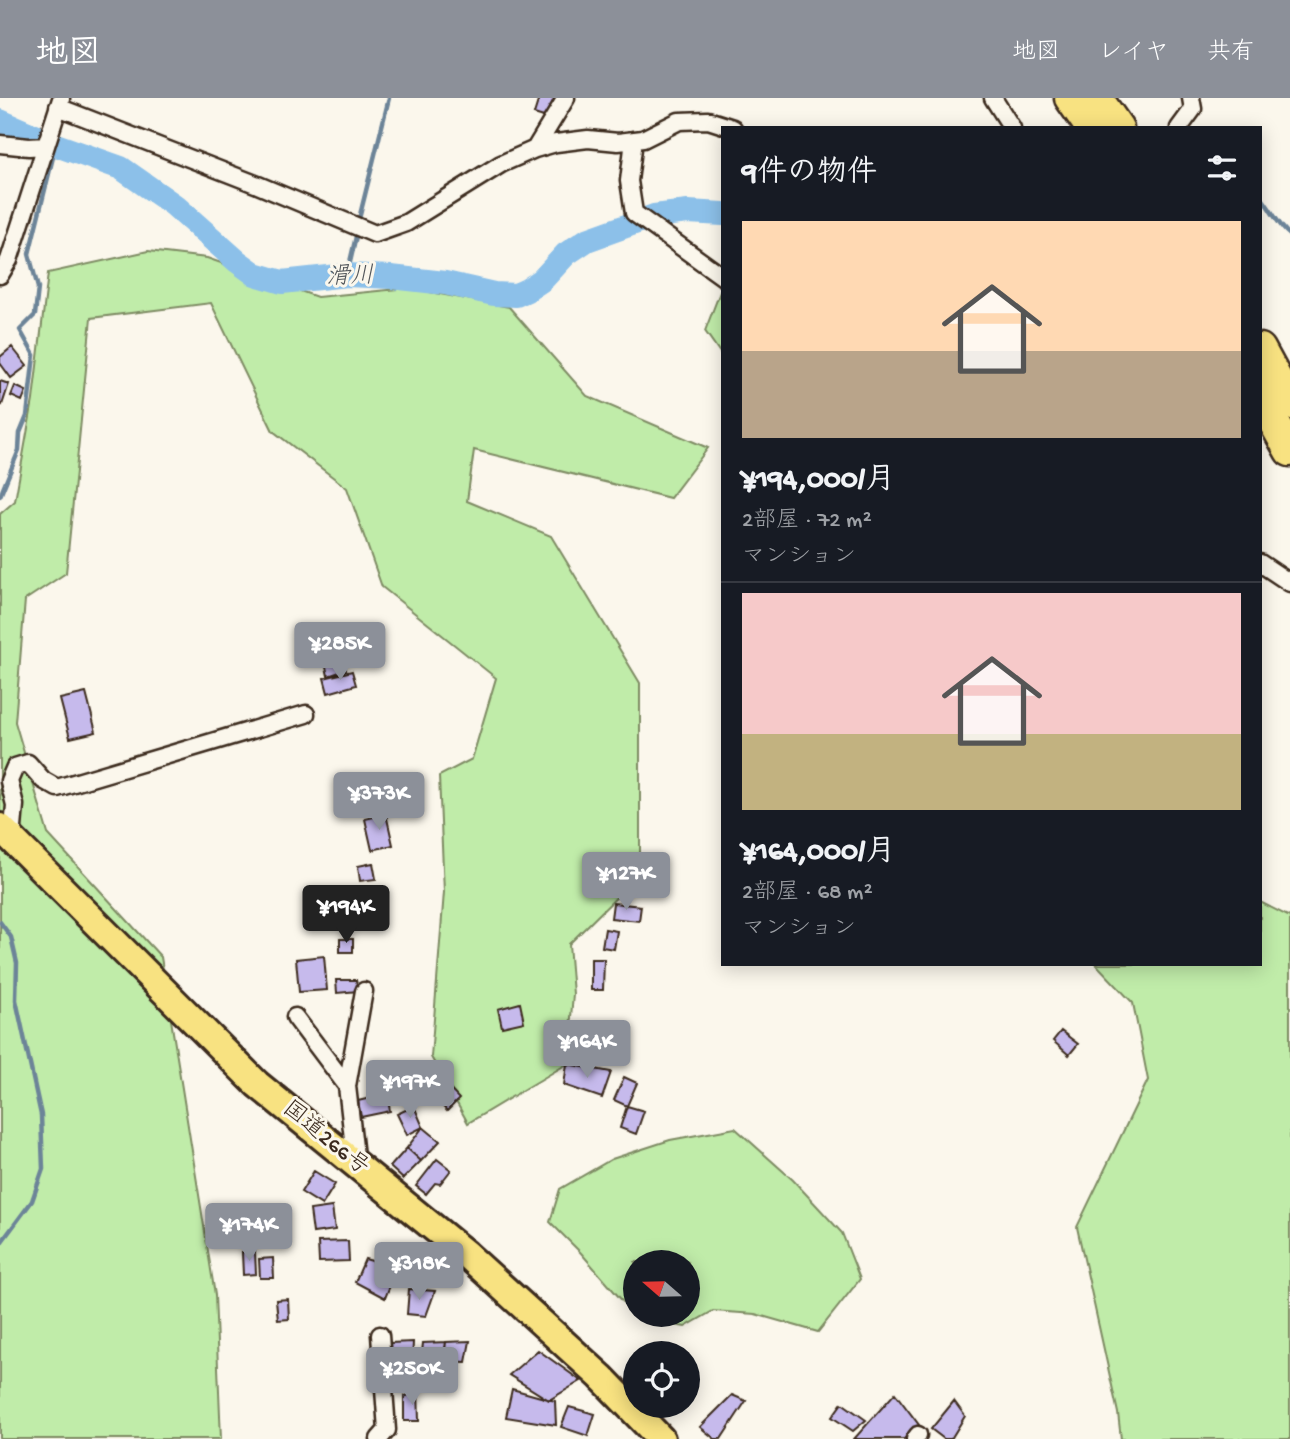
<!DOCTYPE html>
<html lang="ja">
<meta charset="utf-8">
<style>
body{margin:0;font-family:"Gochi Hand","Klee One",sans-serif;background:#20242c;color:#f1f3f6;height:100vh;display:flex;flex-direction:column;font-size:26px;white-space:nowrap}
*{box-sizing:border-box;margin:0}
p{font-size:23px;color:#9ea1a6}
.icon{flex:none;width:38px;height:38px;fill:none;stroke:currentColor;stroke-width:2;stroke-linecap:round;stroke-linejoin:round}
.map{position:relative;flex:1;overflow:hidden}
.drawer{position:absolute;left:721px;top:28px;width:541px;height:840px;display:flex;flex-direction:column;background:#171b24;border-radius:0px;box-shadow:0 4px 18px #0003}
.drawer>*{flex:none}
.needle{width:46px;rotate:290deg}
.buttons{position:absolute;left:623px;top:1152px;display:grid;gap:14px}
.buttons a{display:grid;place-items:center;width:77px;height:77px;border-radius:50%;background:#171b24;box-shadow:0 4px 18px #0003;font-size:35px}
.price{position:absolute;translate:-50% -60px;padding:0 16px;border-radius:7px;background:#8c9099;color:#fff;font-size:23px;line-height:46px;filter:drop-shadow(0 2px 4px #0008)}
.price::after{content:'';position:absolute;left:50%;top:42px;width:21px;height:16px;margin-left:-10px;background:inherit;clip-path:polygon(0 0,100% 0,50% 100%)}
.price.active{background:#222;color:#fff}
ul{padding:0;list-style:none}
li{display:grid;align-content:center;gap:14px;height:371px;padding:0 21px}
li+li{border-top:2px solid #363941}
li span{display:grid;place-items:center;height:217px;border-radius:0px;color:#555}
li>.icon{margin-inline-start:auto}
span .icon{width:126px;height:126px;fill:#fffc;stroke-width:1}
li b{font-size:30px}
h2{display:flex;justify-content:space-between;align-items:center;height:84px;padding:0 21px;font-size:30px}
header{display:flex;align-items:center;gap:42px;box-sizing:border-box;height:98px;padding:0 35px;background:#8c9099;color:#fff}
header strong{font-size:33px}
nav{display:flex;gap:38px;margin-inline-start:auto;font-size:24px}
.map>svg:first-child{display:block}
.green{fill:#c0eca9;stroke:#7e8b64;stroke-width:2}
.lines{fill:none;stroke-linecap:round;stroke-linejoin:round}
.stream{stroke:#6c8498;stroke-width:4.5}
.river{stroke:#8cc0e9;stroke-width:24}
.building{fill:#c6baec;stroke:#3b2a1e;stroke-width:2}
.minor-casing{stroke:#3b2a1e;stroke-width:21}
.trunk-casing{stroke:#3b2a1e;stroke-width:32}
.motorway-casing{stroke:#3b2a1e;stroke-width:35}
.minor{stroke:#fbf7ec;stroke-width:16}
.trunk{stroke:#f8e281;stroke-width:26}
.motorway{stroke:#f8e281;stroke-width:30}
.labels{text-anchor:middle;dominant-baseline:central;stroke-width:6;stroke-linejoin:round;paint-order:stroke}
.street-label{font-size:23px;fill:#3b2a1e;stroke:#fbf7ec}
.water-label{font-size:24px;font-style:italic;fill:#53575b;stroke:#fbf7ec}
</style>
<header>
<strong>地図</strong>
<nav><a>地図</a><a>レイヤ</a><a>共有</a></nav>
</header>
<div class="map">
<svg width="1290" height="1341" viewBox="0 0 1290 1341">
<rect width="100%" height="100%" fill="#fbf7ec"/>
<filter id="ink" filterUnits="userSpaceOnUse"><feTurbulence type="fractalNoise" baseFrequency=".0143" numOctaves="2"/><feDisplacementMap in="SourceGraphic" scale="14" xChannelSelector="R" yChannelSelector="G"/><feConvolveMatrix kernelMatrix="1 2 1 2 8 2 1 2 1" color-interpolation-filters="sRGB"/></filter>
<g filter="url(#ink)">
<path class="green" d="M148,153L207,160L317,199L408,190L509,209L587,298L708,350L670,400L474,352L467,403L551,438L640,585V776L569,846L573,896L567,966L468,1025L431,959L444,794L439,678L472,661L496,580L382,489L347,390L273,333L211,205L91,220L66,475L25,502L15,624L48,736L161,859L215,1197L221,1341H0V416L15,403L33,302L48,175Z
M723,186V259L705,233Z
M1260,804L1290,819V1341H1121L1118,1315L1077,1129L1148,982L1133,905L1096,866H1260Z
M735,1030L793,1082L842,1135L860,1181L818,1234L755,1216L713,1213L685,1229L652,1223L641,1216H688V1164H635V1213L625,1206L581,1155L550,1124L560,1091L612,1061L670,1042Z"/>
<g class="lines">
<path class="stream" d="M1260,98C1271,110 1278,128 1290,137
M358,125L389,0
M347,177L357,134
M0,398L19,352L20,335L27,318L34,257L20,232L35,217L38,190L29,156L56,47
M0,824L11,839L17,865L16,902L41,1017L43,1071L32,1103L0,1146"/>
<path class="river" d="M0,23L56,47L121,70L174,107L237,163L255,176L282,184L347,177L391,179L445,185L494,196L516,197L527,192L542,182L566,156L587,142L654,118L688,114L723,116"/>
</g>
<path class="building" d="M539,0H559L558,4L553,3L547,20L534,16Z
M12,249L27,268L11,280L0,265V259Z
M0,283L9,286L2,307L0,306Z
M15,288L26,293L22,303L11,298Z
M342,560L346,572L328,578L325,564Z
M352,573L356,587L328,595L324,580Z
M86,595L96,634L70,640L60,601Z
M386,716L393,747L372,752L365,721Z
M373,765L376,781L360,783L358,768Z
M613,805L641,808L639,823L611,820Z
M605,831L617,833L614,851L602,849Z
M340,841H353V854H340Z
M324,858L327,892L299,894L296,861Z
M591,861H604L603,892H591Z
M336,882H356L358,893L337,895Z
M520,905L524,924L502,929L498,911Z
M1061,933L1078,946L1069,957L1053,943Z
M567,966L611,974L602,1000L564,987Z
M624,979L637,985L627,1008L614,1002Z
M444,985L459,1001L447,1013L432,996Z
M387,996L390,1013L361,1019L358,1003Z
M414,1008L423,1029L407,1037L397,1016Z
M627,1008L644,1013L636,1036L620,1030Z
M423,1029L440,1043L421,1063L407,1050Z
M407,1050L421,1063L403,1081L390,1069Z
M437,1061L451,1072L440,1086L435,1085L426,1096L416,1088Z
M314,1073L335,1086L322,1107L301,1094Z
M332,1109L335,1132L313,1135L310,1112Z
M273,1120L279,1141L248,1147L247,1123Z
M348,1143L349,1163L319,1164L318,1144Z
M242,1154H255L256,1176L243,1177Z
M273,1160L274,1180H260L259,1161Z
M365,1161L397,1170L385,1200L355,1184Z
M409,1191L435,1193L426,1218L407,1216Z
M288,1201L289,1221L278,1222L276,1202Z
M470,1243L466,1264L443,1263L446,1244Z
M413,1244L412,1266L391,1263L390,1245Z
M446,1244L443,1268L421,1264L423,1245Z
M538,1252L581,1283L549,1302L509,1277Z
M418,1291L419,1323H404V1299L411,1296V1292Z
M512,1291L555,1303L556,1327L506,1319Z
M895,1295L919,1327L904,1341H854Z
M732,1297L746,1303L721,1341H715L700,1329Z
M954,1303L965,1318L951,1341H944L931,1331Z
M842,1305L866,1322L853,1333L832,1319Z
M569,1309L595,1316L588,1338L561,1329Z"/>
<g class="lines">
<defs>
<path id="minor" d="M993,0L1012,30
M58,9L258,87L375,136L406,125L501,66L535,51L556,45L588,41L618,44L643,41L679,23L708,22L733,30
M1179,30L1193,11L1191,0
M634,42L629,83L634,115L723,179
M0,46L29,49L45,48
M535,51L566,0
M0,177L9,162L61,1
M1260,465L1290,485
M12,741L15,707L9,683L15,669L28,665L43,682L57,690L306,616
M356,1067L347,988L295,919L347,988L364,893
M379,1341L387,1332L380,1237
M915,1341L918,1337"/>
<path id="trunk" d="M0,729L257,986L466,1156L601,1279L661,1341"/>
<path id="motorway" d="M1070,0L1091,30
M1097,0L1118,30
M1260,251L1290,306
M1260,299L1290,353"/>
</defs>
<use href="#minor" class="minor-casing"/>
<use href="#trunk" class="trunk-casing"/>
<use href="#motorway" class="motorway-casing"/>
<use href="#minor" class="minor"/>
<use href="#trunk" class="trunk"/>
<use href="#motorway" class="motorway"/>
</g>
</g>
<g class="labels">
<g class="street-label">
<text transform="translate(325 1041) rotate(39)">国道266号</text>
</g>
<g class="water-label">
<text transform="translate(350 180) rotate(-2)">滑川</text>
</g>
</g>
</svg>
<div class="buttons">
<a><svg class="needle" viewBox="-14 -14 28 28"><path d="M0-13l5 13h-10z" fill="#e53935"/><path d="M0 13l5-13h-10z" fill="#9ea1a6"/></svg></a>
<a><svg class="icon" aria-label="locate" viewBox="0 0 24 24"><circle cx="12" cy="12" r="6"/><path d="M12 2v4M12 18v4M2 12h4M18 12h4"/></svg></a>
</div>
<b class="price" style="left:340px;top:584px">¥285K</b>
<b class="price" style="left:379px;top:734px">¥373K</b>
<b class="price" style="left:626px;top:814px">¥127K</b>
<b class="price active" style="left:346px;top:847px">¥194K</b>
<b class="price" style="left:587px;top:982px">¥164K</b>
<b class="price" style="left:410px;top:1022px">¥197K</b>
<b class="price" style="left:249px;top:1165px">¥174K</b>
<b class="price" style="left:419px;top:1204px">¥318K</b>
<b class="price" style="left:412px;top:1309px">¥250K</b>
<section class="drawer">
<h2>9件の物件<svg class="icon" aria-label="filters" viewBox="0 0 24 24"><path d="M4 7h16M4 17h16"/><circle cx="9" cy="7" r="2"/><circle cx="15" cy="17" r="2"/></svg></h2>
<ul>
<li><span style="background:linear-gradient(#ffd9b3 60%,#b9a48a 0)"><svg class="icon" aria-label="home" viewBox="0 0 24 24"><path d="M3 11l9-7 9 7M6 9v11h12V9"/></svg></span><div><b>¥194,000/月</b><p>2部屋 · 72 m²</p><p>マンション</p></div></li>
<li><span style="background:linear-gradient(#f6c9c9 65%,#c2b280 0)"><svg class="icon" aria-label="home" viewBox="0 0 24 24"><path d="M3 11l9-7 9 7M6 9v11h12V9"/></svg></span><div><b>¥164,000/月</b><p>2部屋 · 68 m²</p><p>マンション</p></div></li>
</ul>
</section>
</div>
